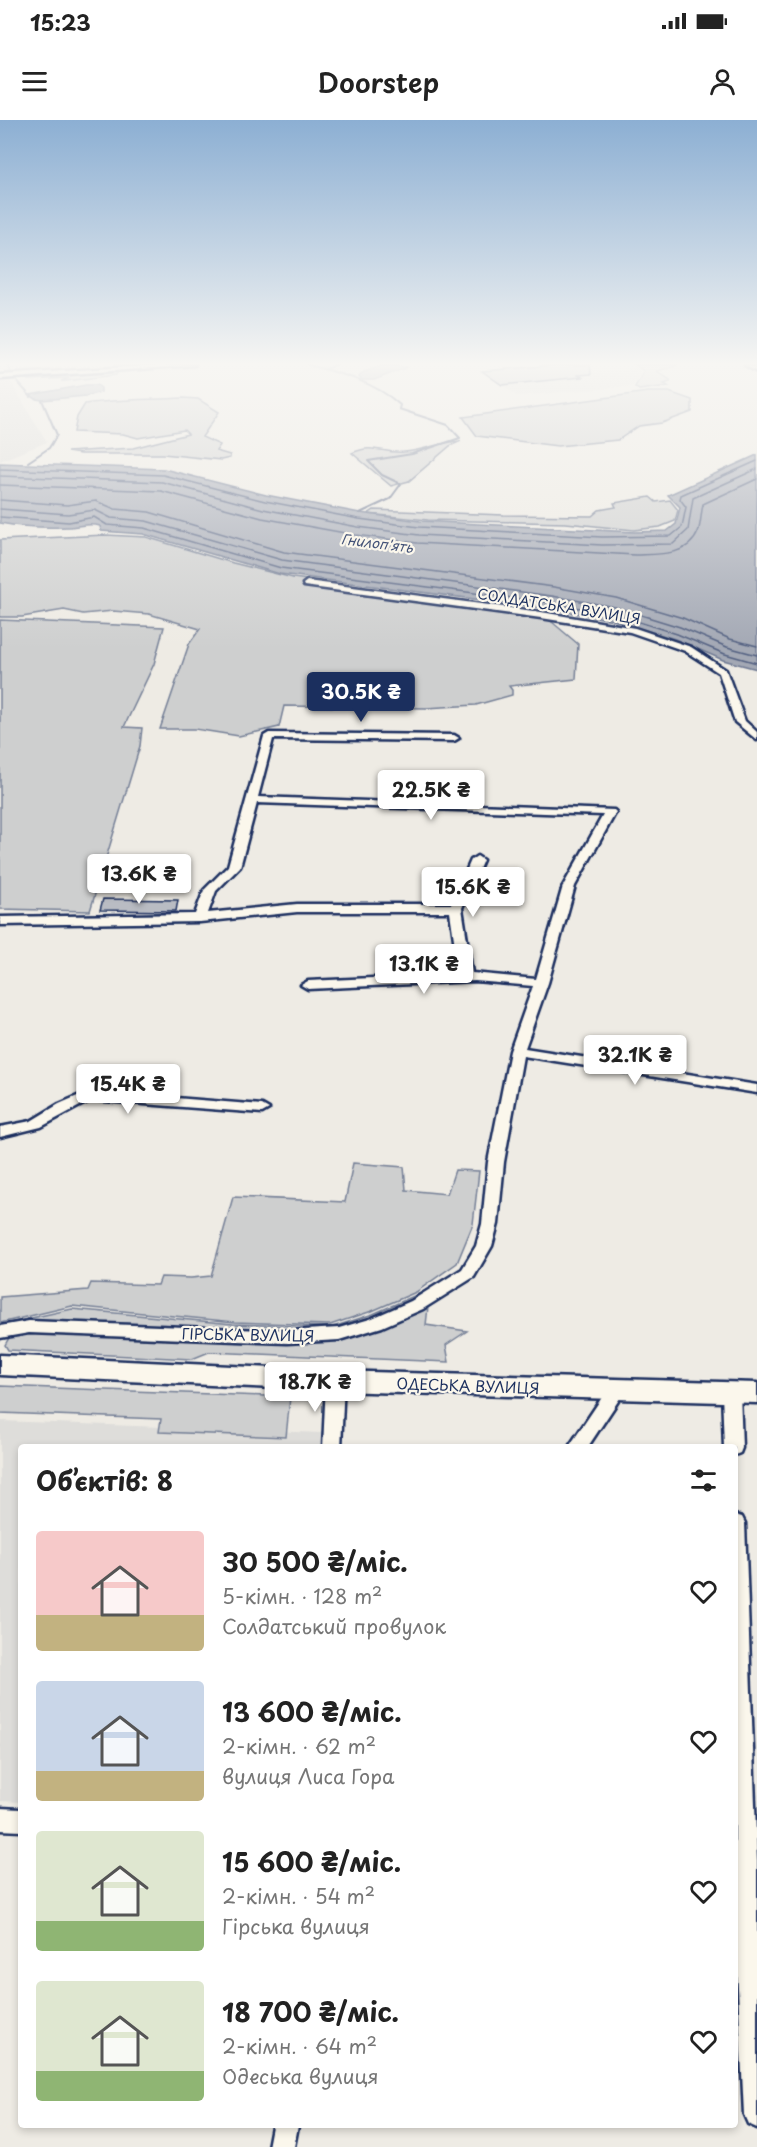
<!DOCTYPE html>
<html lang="uk">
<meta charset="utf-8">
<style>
body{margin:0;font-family:"Playpen Sans",sans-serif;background:#f6f6f6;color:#222;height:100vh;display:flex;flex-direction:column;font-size:22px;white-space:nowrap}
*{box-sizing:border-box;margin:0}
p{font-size:20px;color:#767676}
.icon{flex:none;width:33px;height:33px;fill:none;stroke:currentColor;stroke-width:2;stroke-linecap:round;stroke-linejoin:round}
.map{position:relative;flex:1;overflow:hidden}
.drawer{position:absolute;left:18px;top:1324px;width:720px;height:684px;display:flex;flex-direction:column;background:#fff;border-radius:6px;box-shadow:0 3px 9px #0003}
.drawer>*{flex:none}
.price{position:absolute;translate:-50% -51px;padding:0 14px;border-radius:6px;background:#fff;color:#222;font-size:20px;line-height:39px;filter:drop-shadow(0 2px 3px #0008)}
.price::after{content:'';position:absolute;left:50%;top:36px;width:18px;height:14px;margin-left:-9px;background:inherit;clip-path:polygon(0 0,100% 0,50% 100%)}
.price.selected{background:#1b2f5e;color:#fff}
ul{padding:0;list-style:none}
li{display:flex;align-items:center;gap:18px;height:150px;padding:0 18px}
li span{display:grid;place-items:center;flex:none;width:168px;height:120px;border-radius:6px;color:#555}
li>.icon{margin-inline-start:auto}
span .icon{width:72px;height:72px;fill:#fffc;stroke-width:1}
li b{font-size:26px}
h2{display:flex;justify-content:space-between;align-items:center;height:72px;padding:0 18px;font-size:26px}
.status{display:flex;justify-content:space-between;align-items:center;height:42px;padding:0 30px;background:#fff;direction:ltr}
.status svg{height:16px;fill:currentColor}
header{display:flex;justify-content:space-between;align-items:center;height:78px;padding:0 18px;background:#fff;font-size:27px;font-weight:600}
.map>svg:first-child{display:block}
.built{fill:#deddda}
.green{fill:#cecfcf;stroke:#747f96;stroke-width:1.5}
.water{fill:#a3a8b4;stroke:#6d7892;stroke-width:1.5}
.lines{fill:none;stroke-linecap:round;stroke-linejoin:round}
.shore{stroke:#515f80;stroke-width:1.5}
.stream{stroke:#6d7892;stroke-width:2}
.building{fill:#b9bcc3;stroke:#1b2f5e;stroke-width:1.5}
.minor-casing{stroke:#1b2f5e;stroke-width:5}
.primary-casing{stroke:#1b2f5e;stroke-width:5}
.minor{fill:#fbf7ec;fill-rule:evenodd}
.primary{fill:#fbf7ec;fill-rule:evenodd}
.labels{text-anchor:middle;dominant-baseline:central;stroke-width:4.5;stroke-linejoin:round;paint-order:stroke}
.far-water-label{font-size:14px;font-style:italic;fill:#445378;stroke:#fbf7ec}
.far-street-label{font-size:14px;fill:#1b2f5e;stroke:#fbf7ec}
.street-label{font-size:15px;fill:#1b2f5e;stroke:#fbf7ec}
</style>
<div class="status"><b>15:23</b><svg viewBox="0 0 49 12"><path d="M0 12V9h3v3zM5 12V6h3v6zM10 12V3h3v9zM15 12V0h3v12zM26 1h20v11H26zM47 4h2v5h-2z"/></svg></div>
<header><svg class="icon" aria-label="menu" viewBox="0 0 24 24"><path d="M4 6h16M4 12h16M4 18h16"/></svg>Doorstep<svg class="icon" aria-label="person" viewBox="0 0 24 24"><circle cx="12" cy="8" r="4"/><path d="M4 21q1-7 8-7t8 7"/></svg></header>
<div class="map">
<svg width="757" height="2027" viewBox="0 0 757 2027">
<rect width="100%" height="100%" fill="#eeebe4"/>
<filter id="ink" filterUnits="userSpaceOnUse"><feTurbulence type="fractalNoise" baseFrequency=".0167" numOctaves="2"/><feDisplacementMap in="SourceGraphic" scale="12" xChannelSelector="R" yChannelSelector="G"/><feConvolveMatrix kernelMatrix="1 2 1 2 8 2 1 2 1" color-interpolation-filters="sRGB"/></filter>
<g filter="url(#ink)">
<path class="built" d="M636,249L641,252L633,266L517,276L496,261Z
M0,259H9L47,322L0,341Z
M0,1301L324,1313V1328H21V1682L0,1681Z"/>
<path class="green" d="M635,245H677V246L657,251L670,260V262L664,264L668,266L639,270L635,267L644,251Z
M114,251L117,253L116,255L65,261H61L69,258L29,260L20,257Z
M648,272H669L692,280V292L662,303L639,306L618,320L558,326L477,316L463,297Z
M183,278L198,279L219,292L202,317L220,325L216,331L230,335V338L221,340L163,334H80L67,332L133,328L188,314L184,310L138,318L123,314L74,312L77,297L85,284C118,279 150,280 183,278Z
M461,321L450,326L409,361L391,366L352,333C374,323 382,334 404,332C423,331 438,322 461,321Z
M650,377L656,382L670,380L678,390L675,401L660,407L634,410L566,403L428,400L368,394L374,390L504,395L592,396L599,390L616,387L614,383Z
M106,415L146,417L233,443L293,458L533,490L552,502L578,524L576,559L509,566L512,570V575L476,585L426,588L284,586L279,607L239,616L195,609H160L189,524L200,509L149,494L113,491L83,494L64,490L22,497H0V420Z
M0,500L164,507L154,544L124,607L142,608L140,626L90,791L0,789Z
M353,1043L404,1047L406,1070L447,1074L455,1050L479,1051L473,1104L457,1143L416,1172L372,1191L330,1205L235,1202L72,1186L0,1203V1177L88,1170L91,1163L158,1165L161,1157L191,1158L211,1156L233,1077L345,1082Z
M430,1169L426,1205L467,1211L446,1225L449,1242L209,1232L192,1239L8,1230L5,1225L10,1216L0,1205L72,1189L233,1204L333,1207L373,1194Z
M0,1266L290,1277L286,1317L159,1312L161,1299L0,1293Z"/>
<path class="water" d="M385,245L408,247L374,260H362L359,257L364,252Z
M86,265H97L101,268V272L86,276L42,280L36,279L30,275Z
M757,335V549L723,540L675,519L613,500L551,489L280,454L143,414L101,411L100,406C89,402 79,407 67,407C45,408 22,407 0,403V343L164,349L266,375L360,393L420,401L635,412L667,411L676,404L680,387L668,375Z"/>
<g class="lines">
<path class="shore" d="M0,349L163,355L265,381L359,399L419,407L602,417L671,416L682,407L686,387L680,379L681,375L757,341
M0,356L162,362L263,389L358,407L419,415L602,425L673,424L688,410L693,378L757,349
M0,365L161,371L262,398L356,415L417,423L635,435C657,434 688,437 698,412C701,404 701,393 703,384L757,359
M0,380L67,385L96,381L115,389L149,392L284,432L554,467L616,478L683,498L730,519L757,526
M0,389L68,394L95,390L111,398L146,401L282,440L552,476L615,487L680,507L727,527L757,535
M0,397L69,402L94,397L107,405L144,408L281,448L551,483L614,494L677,514L725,534L757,543"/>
<path class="stream" d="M8,245L12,255
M308,245C340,253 375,262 400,285L399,289L448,305L460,318L412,334L368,341L382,355L401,364L390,379L360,393
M325,249L336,245
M14,258L31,277
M28,342L49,328L57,315L42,280"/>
</g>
<path class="building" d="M555,245H590L591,254L578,255L582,257L502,265L482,251Z
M103,779L178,780L176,791L100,790Z"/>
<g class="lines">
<defs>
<path id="minor" d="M159,245H195L0,259V255Z
M745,245L757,248V252Z
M307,461L541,492L635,508L691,527L726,550L745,601L757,612V620L735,602L719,553L685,531L630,512L541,498L304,466L303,464Z
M269,613L454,615L459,618L454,621L273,619L258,677L614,690L616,692L575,766L548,863L525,928L757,965V973L523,936L504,1042L498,1104L492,1126L474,1157L423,1189L382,1207L339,1220L287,1223L29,1213L0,1218V1206L29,1201L287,1211L339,1208L370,1199L411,1181L462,1149L476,1126L482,1104L488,1042L510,931L533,866L475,861L308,869L301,865L308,861L459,854L450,792H297L200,802L0,805V797L195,794L204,770L228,746L264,616ZM257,683L603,695L563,766L536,859L472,853L462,788L483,740L477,736L471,740L452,784H297L208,793L216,771L240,747Z
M89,971L262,985L269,989L262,993L91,980L41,1007L0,1017V1007L31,1001L59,984Z
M335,1254L341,1256L344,1261L341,1328H323L326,1261L329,1256Z
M617,1262L623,1264L626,1269L587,1328H568L611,1264Z
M731,1265L737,1267L740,1272L742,1328L740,1333L735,1335V1328H724L722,1272L725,1267Z
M735,1395L742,1397L745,1403L757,1741V2008L748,2004L744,1995L735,1805Z
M0,1688L21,1689V1711L0,1710Z
M272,2006H298L294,2027H268Z"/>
<path id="primary" d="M0,1235L335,1251L757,1263V1283L335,1271L0,1255Z"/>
</defs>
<use href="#minor" class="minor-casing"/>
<use href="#primary" class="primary-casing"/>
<use href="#minor" class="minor"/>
<use href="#primary" class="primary"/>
</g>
</g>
<linearGradient id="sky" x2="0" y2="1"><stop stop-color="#8cafd3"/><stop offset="0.46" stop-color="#f7f6f3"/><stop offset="1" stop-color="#f7f6f3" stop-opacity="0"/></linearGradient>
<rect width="757" height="529" fill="url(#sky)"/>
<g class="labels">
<g class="far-water-label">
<text transform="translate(377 423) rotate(7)">Гнилоп'ять</text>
</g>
<g class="far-street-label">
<text transform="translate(559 486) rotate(9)">СОЛДАТСЬКА ВУЛИЦЯ</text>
</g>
<g class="street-label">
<text transform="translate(248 1214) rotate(1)">ГІРСЬКА ВУЛИЦЯ</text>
<text transform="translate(468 1265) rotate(2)">ОДЕСЬКА ВУЛИЦЯ</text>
</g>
</g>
</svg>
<b class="price selected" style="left:361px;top:603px">30.5K ₴</b>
<b class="price" style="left:431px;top:701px">22.5K ₴</b>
<b class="price" style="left:139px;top:785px">13.6K ₴</b>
<b class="price" style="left:473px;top:798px">15.6K ₴</b>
<b class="price" style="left:424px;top:875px">13.1K ₴</b>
<b class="price" style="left:635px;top:966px">32.1K ₴</b>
<b class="price" style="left:128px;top:995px">15.4K ₴</b>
<b class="price" style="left:315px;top:1293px">18.7K ₴</b>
<section class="drawer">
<h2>Об’єктів: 8<svg class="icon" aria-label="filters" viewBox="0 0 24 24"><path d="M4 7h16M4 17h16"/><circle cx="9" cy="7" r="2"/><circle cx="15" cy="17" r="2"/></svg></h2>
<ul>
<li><span style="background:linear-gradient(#f6c9c9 70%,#c2b280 0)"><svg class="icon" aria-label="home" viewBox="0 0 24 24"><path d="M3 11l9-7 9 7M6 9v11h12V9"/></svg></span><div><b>30 500 ₴/міс.</b><p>5-кімн. · 128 m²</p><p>Солдатський провулок</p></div><svg class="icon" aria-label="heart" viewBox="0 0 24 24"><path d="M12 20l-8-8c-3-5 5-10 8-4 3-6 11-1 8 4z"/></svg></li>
<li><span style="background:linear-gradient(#c9d6e8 75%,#c2b280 0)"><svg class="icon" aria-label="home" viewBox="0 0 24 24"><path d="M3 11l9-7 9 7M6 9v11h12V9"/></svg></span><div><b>13 600 ₴/міс.</b><p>2-кімн. · 62 m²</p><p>вулиця Лиса Гора</p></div><svg class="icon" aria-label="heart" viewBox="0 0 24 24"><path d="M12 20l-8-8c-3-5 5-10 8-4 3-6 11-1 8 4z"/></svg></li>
<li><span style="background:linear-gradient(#dfe7d0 75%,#8fb573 0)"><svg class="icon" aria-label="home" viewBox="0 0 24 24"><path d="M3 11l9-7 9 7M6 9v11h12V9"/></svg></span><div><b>15 600 ₴/міс.</b><p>2-кімн. · 54 m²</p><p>Гірська вулиця</p></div><svg class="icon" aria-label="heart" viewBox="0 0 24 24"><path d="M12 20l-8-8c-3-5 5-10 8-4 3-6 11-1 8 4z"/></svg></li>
<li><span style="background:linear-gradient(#dfe7d0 75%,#8fb573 0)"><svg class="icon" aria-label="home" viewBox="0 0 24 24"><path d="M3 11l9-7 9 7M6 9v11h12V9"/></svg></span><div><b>18 700 ₴/міс.</b><p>2-кімн. · 64 m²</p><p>Одеська вулиця</p></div><svg class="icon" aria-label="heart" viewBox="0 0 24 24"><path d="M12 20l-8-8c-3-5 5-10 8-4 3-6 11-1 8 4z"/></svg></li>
</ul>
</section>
</div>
